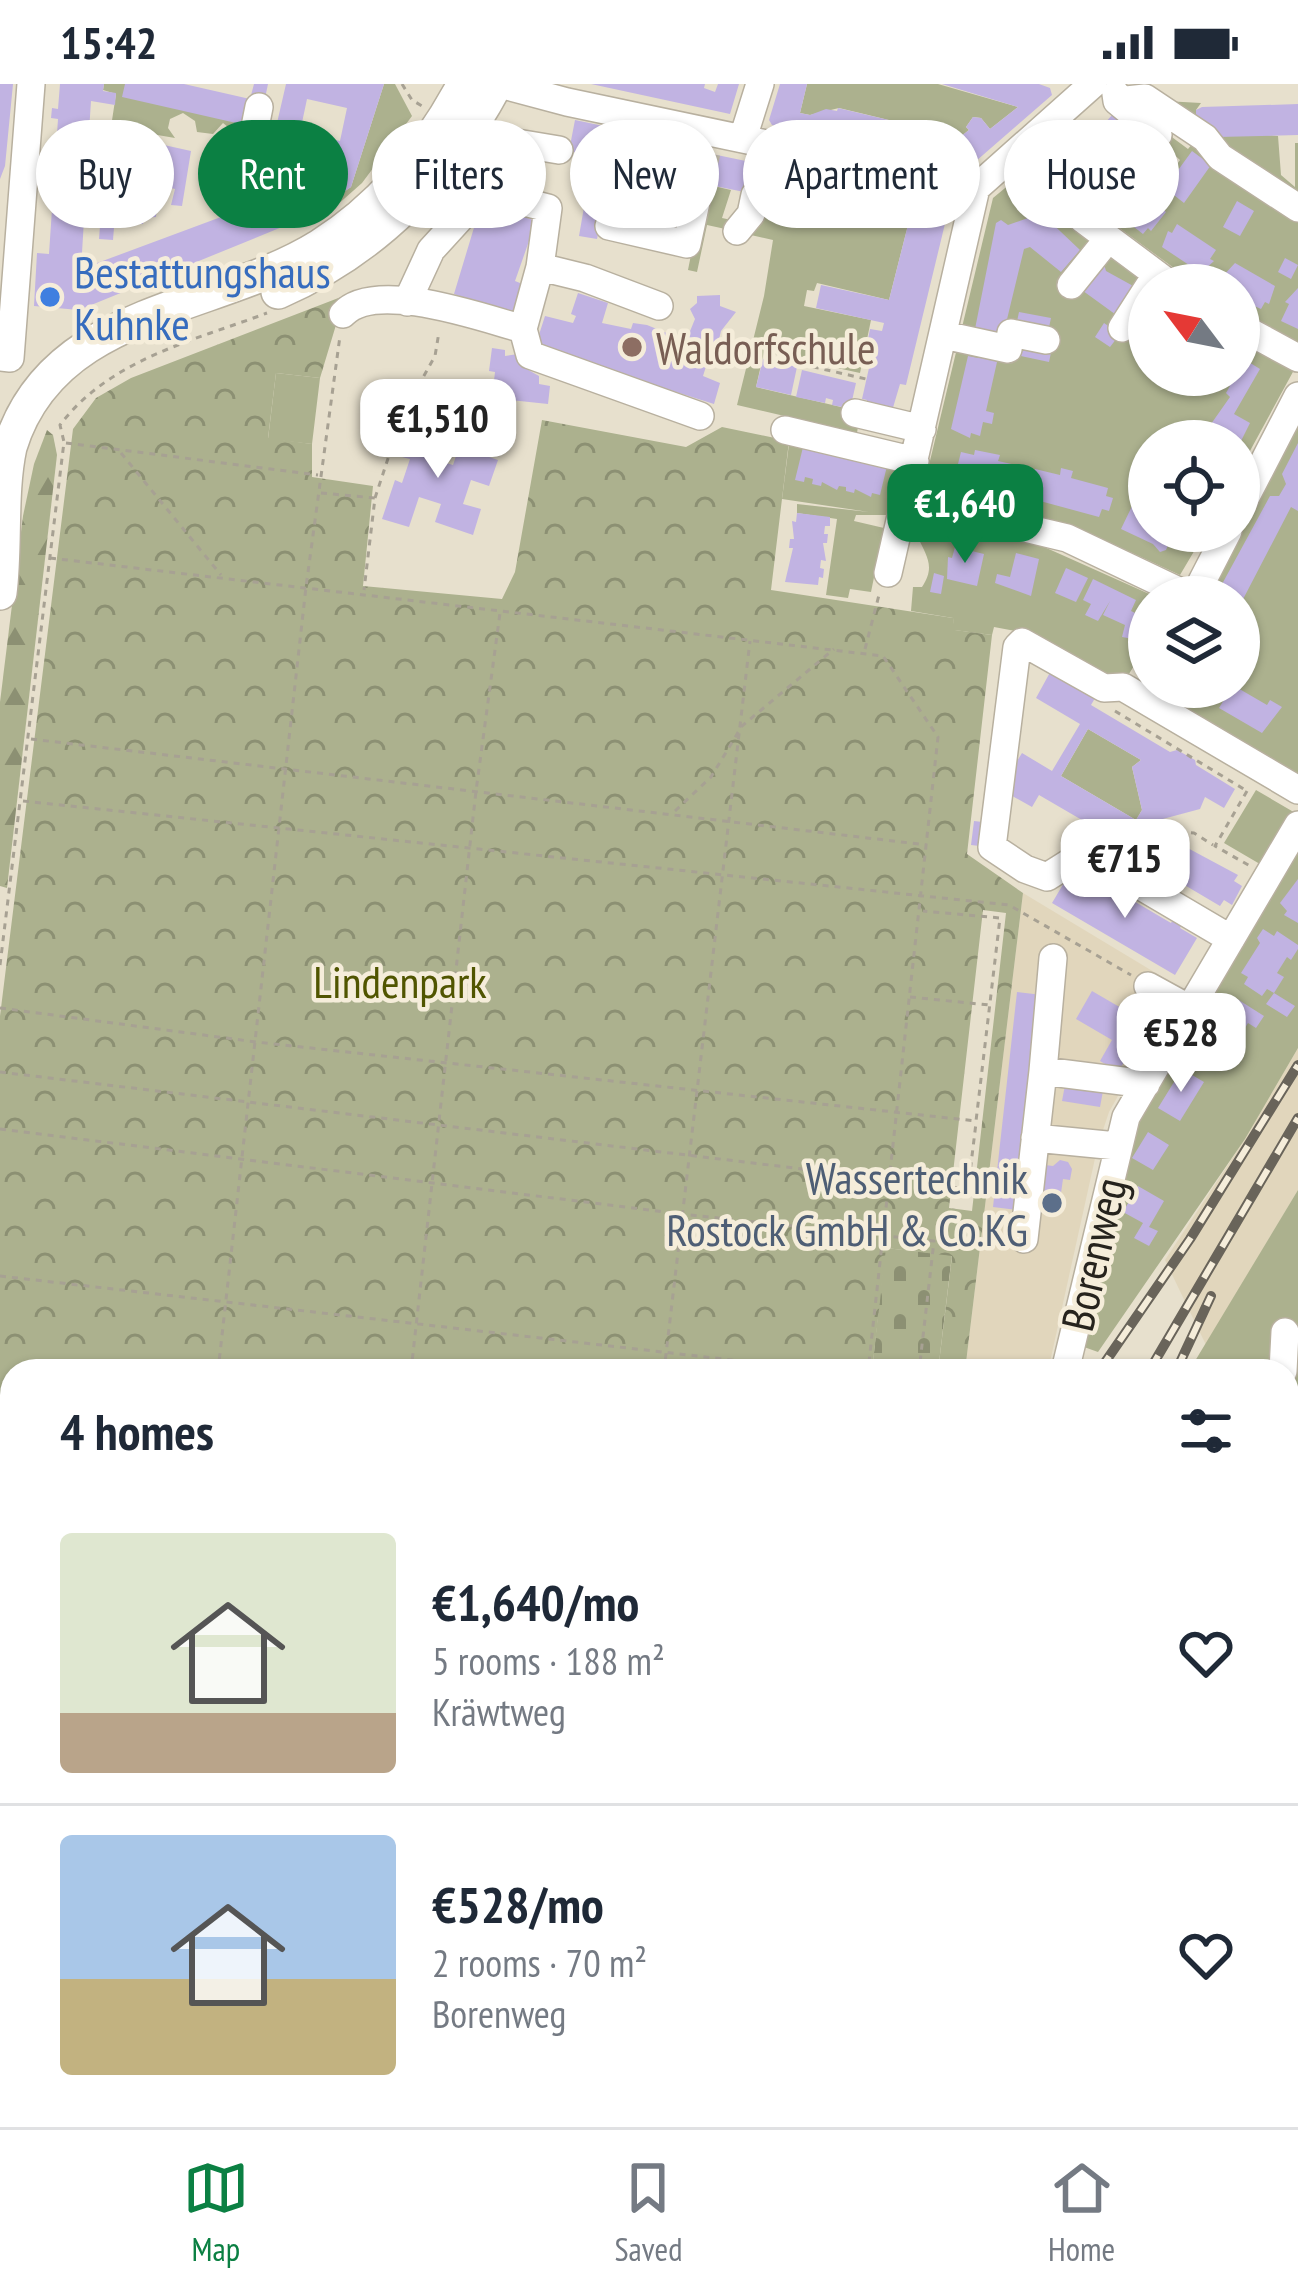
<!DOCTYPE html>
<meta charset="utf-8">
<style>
body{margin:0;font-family:"PT Sans Narrow",sans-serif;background:#f2f2f3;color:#1f2937;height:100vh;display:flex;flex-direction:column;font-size:45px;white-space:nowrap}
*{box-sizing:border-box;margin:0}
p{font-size:39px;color:#747a83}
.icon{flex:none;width:66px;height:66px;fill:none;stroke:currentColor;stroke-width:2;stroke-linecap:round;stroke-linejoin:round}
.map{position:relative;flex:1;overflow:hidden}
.side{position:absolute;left:0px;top:1275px;width:1299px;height:768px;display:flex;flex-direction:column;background:#fff;border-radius:36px 36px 0 0;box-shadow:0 3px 9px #0004}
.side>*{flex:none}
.hud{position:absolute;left:36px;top:36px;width:1227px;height:108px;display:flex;gap:24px}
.needle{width:78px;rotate:302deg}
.controls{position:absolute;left:1128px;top:180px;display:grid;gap:24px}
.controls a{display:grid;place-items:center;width:132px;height:132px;border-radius:50%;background:#fff;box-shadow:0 3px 9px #0004;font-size:60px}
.price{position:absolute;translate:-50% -102px;padding:0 27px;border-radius:24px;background:#fff;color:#222;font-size:39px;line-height:78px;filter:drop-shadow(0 3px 6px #0008)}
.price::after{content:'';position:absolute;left:50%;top:72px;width:36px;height:27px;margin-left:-18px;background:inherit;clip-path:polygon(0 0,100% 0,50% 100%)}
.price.on{background:#0b8043;color:#fff}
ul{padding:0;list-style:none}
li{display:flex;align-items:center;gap:36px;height:300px;padding:0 60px}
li+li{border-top:3px solid #e0e1e3}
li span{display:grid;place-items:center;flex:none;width:336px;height:240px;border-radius:12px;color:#555}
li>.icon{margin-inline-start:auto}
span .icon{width:144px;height:144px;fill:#fffc;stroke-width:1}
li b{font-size:51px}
h2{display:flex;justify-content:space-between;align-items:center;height:144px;padding:0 60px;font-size:51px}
.tag{padding:0 42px;border-radius:54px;background:#fff;box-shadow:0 3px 9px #0004;font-size:42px;line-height:108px}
.tag.on{background:#0b8043;color:#fff}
.status{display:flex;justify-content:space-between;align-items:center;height:84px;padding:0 60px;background:#fff;direction:ltr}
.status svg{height:33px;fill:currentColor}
.menu{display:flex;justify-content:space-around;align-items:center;height:168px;border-top:3px solid #e0e1e3;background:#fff;font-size:33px;color:#747a83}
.menu a{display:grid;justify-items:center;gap:6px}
.menu .on{color:#0b8043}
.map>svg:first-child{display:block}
.built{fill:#e1d6bc}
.green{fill:#acb18e}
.forest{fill:url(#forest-firs)}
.cemetery{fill:url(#cemetery-stones)}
.park{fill:url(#park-crowns);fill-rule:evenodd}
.building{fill:#c1b3e2;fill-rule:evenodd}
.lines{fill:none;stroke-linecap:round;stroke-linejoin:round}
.minor-tunnel{stroke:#c0baaa;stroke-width:27;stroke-dasharray:27 14;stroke-linecap:butt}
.minor-casing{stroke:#b8b09f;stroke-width:30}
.major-casing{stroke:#b8b09f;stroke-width:36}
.path{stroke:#a7a193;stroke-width:3;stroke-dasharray:6 6;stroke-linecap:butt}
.minor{stroke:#fff;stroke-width:27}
.major{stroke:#fff;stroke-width:33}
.rail-casing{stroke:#69645a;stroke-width:10}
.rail{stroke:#f5edda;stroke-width:6;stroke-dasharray:18;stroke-linecap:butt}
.shop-dot{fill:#3f7fe0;stroke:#f5edda;stroke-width:4.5}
.education-dot{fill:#8d6e63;stroke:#f5edda;stroke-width:4.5}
.service-dot{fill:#5c6f8a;stroke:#f5edda;stroke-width:4.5}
.labels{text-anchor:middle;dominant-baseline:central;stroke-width:9;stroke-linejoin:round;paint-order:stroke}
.shop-label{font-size:45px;fill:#366cbe;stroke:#f5edda;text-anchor:start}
.education-label{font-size:45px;fill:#785e54;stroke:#f5edda;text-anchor:start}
.park-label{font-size:45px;fill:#505500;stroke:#f5edda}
.service-label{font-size:45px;fill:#4e5e75;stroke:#f5edda;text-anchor:end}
.street-label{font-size:45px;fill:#26231d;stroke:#f5edda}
</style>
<div class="status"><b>15:42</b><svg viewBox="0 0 49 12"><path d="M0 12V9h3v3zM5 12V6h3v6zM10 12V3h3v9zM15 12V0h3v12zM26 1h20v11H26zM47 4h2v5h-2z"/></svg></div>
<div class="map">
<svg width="1298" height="2043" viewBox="0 0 1298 2043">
<defs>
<pattern id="forest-firs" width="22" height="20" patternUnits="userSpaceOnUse" patternTransform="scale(3)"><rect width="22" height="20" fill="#acb18e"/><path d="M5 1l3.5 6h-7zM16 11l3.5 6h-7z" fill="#8c9073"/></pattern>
<pattern id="cemetery-stones" width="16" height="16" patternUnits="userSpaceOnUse" patternTransform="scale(3)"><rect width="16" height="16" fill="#acb18e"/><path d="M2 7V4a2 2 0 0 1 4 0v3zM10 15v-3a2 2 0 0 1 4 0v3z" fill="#8c9073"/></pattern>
<pattern id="park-crowns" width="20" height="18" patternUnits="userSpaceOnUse" patternTransform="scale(3)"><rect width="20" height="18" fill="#acb18e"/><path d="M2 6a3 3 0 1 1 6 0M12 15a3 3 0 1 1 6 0" fill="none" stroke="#8c9073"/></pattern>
</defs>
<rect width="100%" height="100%" fill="#e7e0cd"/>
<path class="built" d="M1023,809L1179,903L1109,1028L1098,1061L1048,1287H965Z
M1298,964V1106L1206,1261L1165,1176L1245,1055Z
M0,1716L12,1718V2031H231L211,2043H0Z"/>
<path class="green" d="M104,0H125L253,42L244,56L223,39L213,50L197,48L195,37L183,29L170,35L168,44L175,54L111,43L116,10L103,6Z
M384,0H395L412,32L362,99L327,130L322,123L351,103Z
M807,0H938L1018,23L990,45L981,34L973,33L966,43L969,46L960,53L839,24L810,31L800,29Z
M1165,17L1201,19L1196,26V37L1207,46L1278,52L1281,91L1295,103V59H1298V258L1239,227V201H1197L1088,121L1124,75L1165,97L1180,76L1159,57L1165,48L1188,65L1193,59Z
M780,43L949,79L947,87L777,50Z
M597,73L627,79L624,95L650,99L654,85L669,88L666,102L693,107L688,125L587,106Z
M1016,95L1149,203V291H1239V256L1294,286L1239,387V357H1149V447H1206L1180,491L1078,444L923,406L993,114Z
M705,100L731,106L722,134L736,137L730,146L707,141L697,188L688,186Z
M801,118L908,141L889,216L817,199L814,207L807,206L804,222L871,236L860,289L764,268L756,303L841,323L843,319L851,321L859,336L857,349L737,321L764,212L773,156L742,149L758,122L781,123Z
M276,289L320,294L312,360L268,355Z
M1298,324V690L1155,605L1239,603V513H1202Z
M790,352L900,378L887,431H856L854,437L884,444L871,508L850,505L848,514L826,511L837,435L797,429V420L869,428L782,415Z
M924,436L1042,462L1156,513H1149V558L1127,593L1109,597L1031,550L994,543L992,551L954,546L953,534L911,527L913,503H922C936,482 926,472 918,453Z
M1088,645L1141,676L1132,683L1142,726L1136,736L1061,692Z
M1256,706L1297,730L1265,783L1224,759Z
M1298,769V964L1245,1055L1098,1268L1084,1263L1128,1055Z
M1298,1106V1853L1287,1852V1287H1189Z
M375,2031H440L451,2043H354Z
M643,2031H755L753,2043H663L656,2036L651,2040Z
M826,2031H940L939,2043H825Z
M964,2031H1021V2043H963Z"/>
<path class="forest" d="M47,346L53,351L57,371L7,804L0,802V618L23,432L34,380Z"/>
<path class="cemetery" d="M885,1164L952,1171L938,1287H872Z"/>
<path class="park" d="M341,213L339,231L320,294L276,289L268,354L312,360V393L373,402L363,502L502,515L515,488L542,336L686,363L722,343L789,357L771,506L953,534L955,546L992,551L967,770L1023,809L965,1287H938L952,1172L886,1164L872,1287H12V1454L0,1430V932L73,345L96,314L131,294ZM983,826L1006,829L972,1127L949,1124Z"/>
<path class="building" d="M0,0H13L5,82L0,95Z
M60,0H104L103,7L116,9L115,21L91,17L87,78L132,86L137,55L191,67L182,122L171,121L175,105L159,101L156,133L144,134L143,140H129L131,96L118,94L113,156L99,155L104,91L87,87L81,185L259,119L261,111L255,109L267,50L274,52L286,0H384L351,103L312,130L282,143L79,226L34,222L37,169L49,170L58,35L51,34L52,24L58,25ZM307,15L347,24L340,57L300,48Z
M125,0H184L250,15L254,0H268L263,24L245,41L122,13Z
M591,0H705L704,4L715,8L718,0H739L730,30Z
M780,0H807L800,29L810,31L826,25L837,27L838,24L960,53L969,46L966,43L973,33L981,34L990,45L1018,23L942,0H1039L1050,4L1052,11L968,84L772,41L769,36Z
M1298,20V51L1218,53L1207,46V39L1196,37V26L1202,23Z
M1113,30L1139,42L1128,54L1133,61L1129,66L1122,61L1117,68L1113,65L1095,85L1102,92L1086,110L1060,84L1099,39L1104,40Z
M575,36L713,65L712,70L950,119L906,301L900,300L892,327L866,323L867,316L862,315L869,284L863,281L870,245L882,247L884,239L816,224L821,201L889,216L908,141L705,100L706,96L597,73L587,106L575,104L582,70L569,67Z
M1192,67L1211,81L1184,119L1165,104Z
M1121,94L1166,128L1151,147L1148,144L1143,150L1106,121L1110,116L1106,113Z
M587,106L688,125L685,141L603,126L597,155L579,152Z
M1237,117L1254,127L1240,152L1223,143Z
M495,123L536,137L515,197L525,201L514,231L454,210L476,137L488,141Z
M1031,126L1041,129L1080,166L1061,188L1030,163L1024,165L1002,256L974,250L996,139L1001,136L1008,141L1028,134Z
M1177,140L1216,166L1210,175L1214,177L1201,189L1162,163L1168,147L1172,149Z
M1285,174L1298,181L1291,195L1278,188Z
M1235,179L1275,202L1269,220L1265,218L1261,225L1239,215V201H1221L1225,195L1222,193Z
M1104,180L1106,187L1135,203L1119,233L1079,204Z
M1298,204V245L1281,237L1289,220L1285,218Z
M578,209L608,219L602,239L631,245L633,239L647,241L686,257L695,235L690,225L697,219V212L720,211V222L736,228L721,247L716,268L711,267L703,292L720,299L714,320L676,308L673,314L637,299L639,295L536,260L545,232L573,239L576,232L571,230Z
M1149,220V252L1134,243Z
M1019,228L1051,234L1048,248L1016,242Z
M1104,239L1120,250L1110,263L1095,253Z
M1019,257L1052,264L1049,278L1016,271Z
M492,264L505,266V272L518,270L523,283L539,292V300L550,302L548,320L492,314L495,288L489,287Z
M980,270L997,278L986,327L994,329L992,340L983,338L980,352L971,349L970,354L951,345L968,272L978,274Z
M1239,272L1260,285L1234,330L1250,339L1241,357H1207L1215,343L1211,340L1230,313L1226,309L1230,302L1204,291H1239Z
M763,275L797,283L791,311L756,303Z
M802,286L856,299L851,321L843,319L842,323L832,321L833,316L826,314L825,319L796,313Z
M416,335L443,343L432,375L453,381L459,363L498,376L489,402L471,396L463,420L481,425L473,451L435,438L441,420L419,413L409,443L382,435L395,396L402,399L410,375L402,373Z
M804,359L887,382L880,411L872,409L871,413L855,405L854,409L846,407V403L839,402L837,406L822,398L821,402L812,400L813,395L805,393L804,398L795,396Z
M1298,359V427L1291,423L1239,523V513H1215L1270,412H1279L1286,400L1282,390Z
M975,366L1000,371L998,377L1016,381L1009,409L954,396L961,368L974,371Z
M1061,384L1073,387L1071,394L1108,404L1106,412L1113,414L1109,427L1102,425L1099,433L1029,414L1030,389L1034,390L1035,385L1060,391Z
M1149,412V447H1174L1166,466L1160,468L1153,460L1121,445L1134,418L1144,422Z
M797,429L830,433V442H825L824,450H828L827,459H823L826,477L821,476L820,484L824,485L823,494L819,493L818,501L785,498L793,464H789L790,455H794L792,437L796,438Z
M955,463L984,470L977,502L947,495L948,473L952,474Z
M1016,469L1039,475L1031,512L995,499L997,490L1010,493Z
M1066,484L1088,494L1076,518L1055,509Z
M934,489L944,492L941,510L930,508Z
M1093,495L1136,516L1131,527L1144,533L1133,555L1122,553L1125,541L1103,531L1110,517L1098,537L1085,531L1091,520L1083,516Z
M1053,583L1098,609L1091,621L1170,668L1177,666L1195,676L1196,681L1235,705L1224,724L1205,713L1200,725L1159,736L1154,746L1238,791L1234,797L1242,802L1232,821L1224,816L1220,822L1171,793L1173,789L1039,711L1032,723L1000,705L1022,669L1052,687L1080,640L1036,614ZM1088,645L1141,676L1132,683L1142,726L1136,736L1061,692Z
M1200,603L1217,606L1210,618L1203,614L1208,607Z
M1226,603H1236L1267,621L1270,616L1282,623L1262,649L1219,624L1227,611L1223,608Z
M974,737L991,739L988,763L971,761Z
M1074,782L1171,839L1174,834L1183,839L1180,844L1197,854L1175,891L1052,819Z
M1298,795V839L1284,831L1287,827L1280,819Z
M1263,845L1274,852L1277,847L1298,861V865L1291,876L1287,873L1277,889L1284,893L1274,909L1267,905L1262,912L1244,900L1248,893L1241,889L1260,859L1257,854Z
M1092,907L1147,939L1121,983L1112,984L1100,977L1112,956L1076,935Z
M1017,908L1042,911L1017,1126L993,1123Z
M1274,909L1295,922L1287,933L1266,920Z
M1234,913L1264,932L1256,944L1248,939L1233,963L1240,967L1232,980L1217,971L1210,972L1198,961L1223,915L1231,917Z
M1182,985L1204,998L1180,1037L1158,1024Z
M1065,1001L1103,1007L1100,1023L1062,1017Z
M1148,1048L1169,1061L1153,1086L1132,1074Z
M1060,1076L1068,1078L1072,1085L1070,1096L1063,1095L1058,1130L1040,1128L1045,1081L1053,1082Z
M1138,1102L1164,1117L1149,1143L1158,1147L1149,1162L1134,1154L1143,1139L1123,1128Z
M12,1597V1655L0,1685V1621Z
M0,1766L12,1767V1813L0,1812Z
M1296,1889L1298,1934L1289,1970L1287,1938Z
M0,1960H5V1969H12V1998H0Z
M0,2008H12V2031H32V2043H0Z
M126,2031H223L225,2035L207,2043H101Z
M604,2031H638L648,2043H614Z
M764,2031H793L792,2043H763Z
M837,2031H865L864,2043H837Z
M1147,2031H1214L1213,2043H1147Z"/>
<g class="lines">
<path class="minor-tunnel" d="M701,95L708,64
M755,111L762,81"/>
<defs>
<path id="minor" d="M500,0L567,18L976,104
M1116,10L1117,17L1158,51
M1117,17L1145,14L1205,54L1220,73L1298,124
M743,54L760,0
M511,58L559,66
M1011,73L1084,136L1171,201
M245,93L259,23
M976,104L1093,0
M609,142L687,160L701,95
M737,147L751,130L755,111
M540,183L523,245L530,271L700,332
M1071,201L1108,155
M407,218L431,166L484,108L548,124L540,183L585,194L659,222
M343,230C375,195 483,234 523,245
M1239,242L1298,274
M1122,244L1149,202
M944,251L1008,265L1011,249L1046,256
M0,273L10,274L31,0
M855,329L922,345
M785,346L915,377
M906,416L1067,454L1191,513
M1239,426L1298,312
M888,489L976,104
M1194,513L1228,447
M1231,855L1085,769L1047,793L1025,785L992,763L1017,563L1022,558L1104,604L1123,603L1298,706
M1148,902L1190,925
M1043,987L1053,874
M1035,1054L1117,1062
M1024,1155L1043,987L1146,1000
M1065,1287L1126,1033L1298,741
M1283,1287L1285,1248
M1287,1322L1298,1320
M0,1472L12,1493
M0,1564L12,1537
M0,1729L12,1731
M0,1827L12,1829
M0,1878L12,1880
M0,1929L12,1931
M1287,2005L1298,1980
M50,2031L83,2035L90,2031
M479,2031L490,2043
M574,2031L584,2043
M812,2043L813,2031
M1093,2043L1094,2031
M1133,2043L1134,2031
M1272,2043L1276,2031"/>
<path id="major" d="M278,208C375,166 447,92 496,0
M0,509C6,462 0,409 10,363C52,224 216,227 320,162C383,122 429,66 464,0"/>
</defs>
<use href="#minor" class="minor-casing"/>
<use href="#major" class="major-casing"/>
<path class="path" d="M402,0L412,16L422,22
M502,81L519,92
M766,272L866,295
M66,359L318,391
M121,369L221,491
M321,409L375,414L364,506
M375,414L403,329L435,272L439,248
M50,474L883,572L938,653L868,1287
M865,565L879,511
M1115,627L1247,707
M31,655L927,761
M1247,707L1215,762L1250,782
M23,717L1009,821L1131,891
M675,727L711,693L742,642L834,565
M1167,747L1194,749L1213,761
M0,881L64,358L60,341C110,275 193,257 267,229
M910,913L989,921
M0,924L256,958L976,1037L1000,834L923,827
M0,988L968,1105L976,1039
M0,1045L681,1130L934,1157L919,1287
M0,1192L828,1287
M218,1287L306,503L340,252
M411,1287L476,707L500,529
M664,1287L750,557
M0,1334L12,1342
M0,1367L12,1396
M0,1420L12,1421
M0,1436L6,1448
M1287,1754L1298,1758
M1287,1797L1298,1763
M518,2043L533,2031"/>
<use href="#minor" class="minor"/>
<use href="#major" class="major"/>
<defs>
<path id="rail" d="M1099,1287L1190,1155L1298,981
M1149,1287L1298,1034
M1176,1287L1211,1212
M247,2043L268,2031
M951,2043L952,2031"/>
</defs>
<use href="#rail" class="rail-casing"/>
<use href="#rail" class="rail"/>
</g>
<circle class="shop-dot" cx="50" cy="213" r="12"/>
<circle class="education-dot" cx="632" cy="263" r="12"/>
<circle class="service-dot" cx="1052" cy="1119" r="12"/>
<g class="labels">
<g class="shop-label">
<text x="74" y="187">Bestattungshaus<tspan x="74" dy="52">Kuhnke</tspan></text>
</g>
<g class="education-label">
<text x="656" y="263">Waldorfschule</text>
</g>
<g class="park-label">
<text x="400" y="897">Lindenpark</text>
</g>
<g class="service-label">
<text x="1028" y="1093">Wassertechnik<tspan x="1028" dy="52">Rostock GmbH &amp; Co.KG</tspan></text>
</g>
<g class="street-label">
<text transform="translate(1093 1170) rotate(-77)">Borenweg</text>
</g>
</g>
</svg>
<div class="controls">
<a><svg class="needle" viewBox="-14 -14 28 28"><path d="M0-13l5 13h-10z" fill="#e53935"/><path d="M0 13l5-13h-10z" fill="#747a83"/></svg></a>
<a><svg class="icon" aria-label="locate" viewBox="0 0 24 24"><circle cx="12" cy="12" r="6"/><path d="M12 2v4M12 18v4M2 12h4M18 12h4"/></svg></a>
<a><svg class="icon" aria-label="layers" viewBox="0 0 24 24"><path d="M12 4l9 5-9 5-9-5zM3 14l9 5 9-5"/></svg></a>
</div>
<b class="price" style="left:438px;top:397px">€1,510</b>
<b class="price on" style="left:965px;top:482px">€1,640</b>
<b class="price" style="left:1125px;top:837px">€715</b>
<b class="price" style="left:1181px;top:1011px">€528</b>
<div class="hud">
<a class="tag">Buy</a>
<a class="tag on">Rent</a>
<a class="tag">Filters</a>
<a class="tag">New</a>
<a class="tag">Apartment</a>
<a class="tag">House</a>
</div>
<section class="side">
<h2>4 homes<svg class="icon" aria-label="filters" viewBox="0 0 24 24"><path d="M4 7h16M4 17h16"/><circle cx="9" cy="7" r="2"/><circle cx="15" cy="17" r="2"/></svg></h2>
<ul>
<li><span style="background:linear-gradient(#dfe7d0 75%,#b9a48a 0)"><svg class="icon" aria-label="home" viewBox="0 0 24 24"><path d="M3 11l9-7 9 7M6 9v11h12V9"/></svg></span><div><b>€1,640/mo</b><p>5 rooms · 188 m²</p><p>Kräwtweg</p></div><svg class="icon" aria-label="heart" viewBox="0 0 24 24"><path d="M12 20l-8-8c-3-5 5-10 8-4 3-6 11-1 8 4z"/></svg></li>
<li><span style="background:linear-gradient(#a9c7e8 60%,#c2b280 0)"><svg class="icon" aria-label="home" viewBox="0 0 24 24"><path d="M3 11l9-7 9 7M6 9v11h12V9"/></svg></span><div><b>€528/mo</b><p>2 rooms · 70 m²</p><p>Borenweg</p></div><svg class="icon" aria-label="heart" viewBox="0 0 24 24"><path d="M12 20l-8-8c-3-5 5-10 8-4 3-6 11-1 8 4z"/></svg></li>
</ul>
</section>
</div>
<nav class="menu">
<a class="on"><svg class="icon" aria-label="map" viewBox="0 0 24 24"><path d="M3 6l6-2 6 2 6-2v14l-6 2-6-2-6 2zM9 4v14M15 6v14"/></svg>Map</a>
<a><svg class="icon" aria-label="saved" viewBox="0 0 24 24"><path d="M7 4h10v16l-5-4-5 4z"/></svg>Saved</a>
<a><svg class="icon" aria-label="home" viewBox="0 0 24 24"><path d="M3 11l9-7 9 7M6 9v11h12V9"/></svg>Home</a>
</nav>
